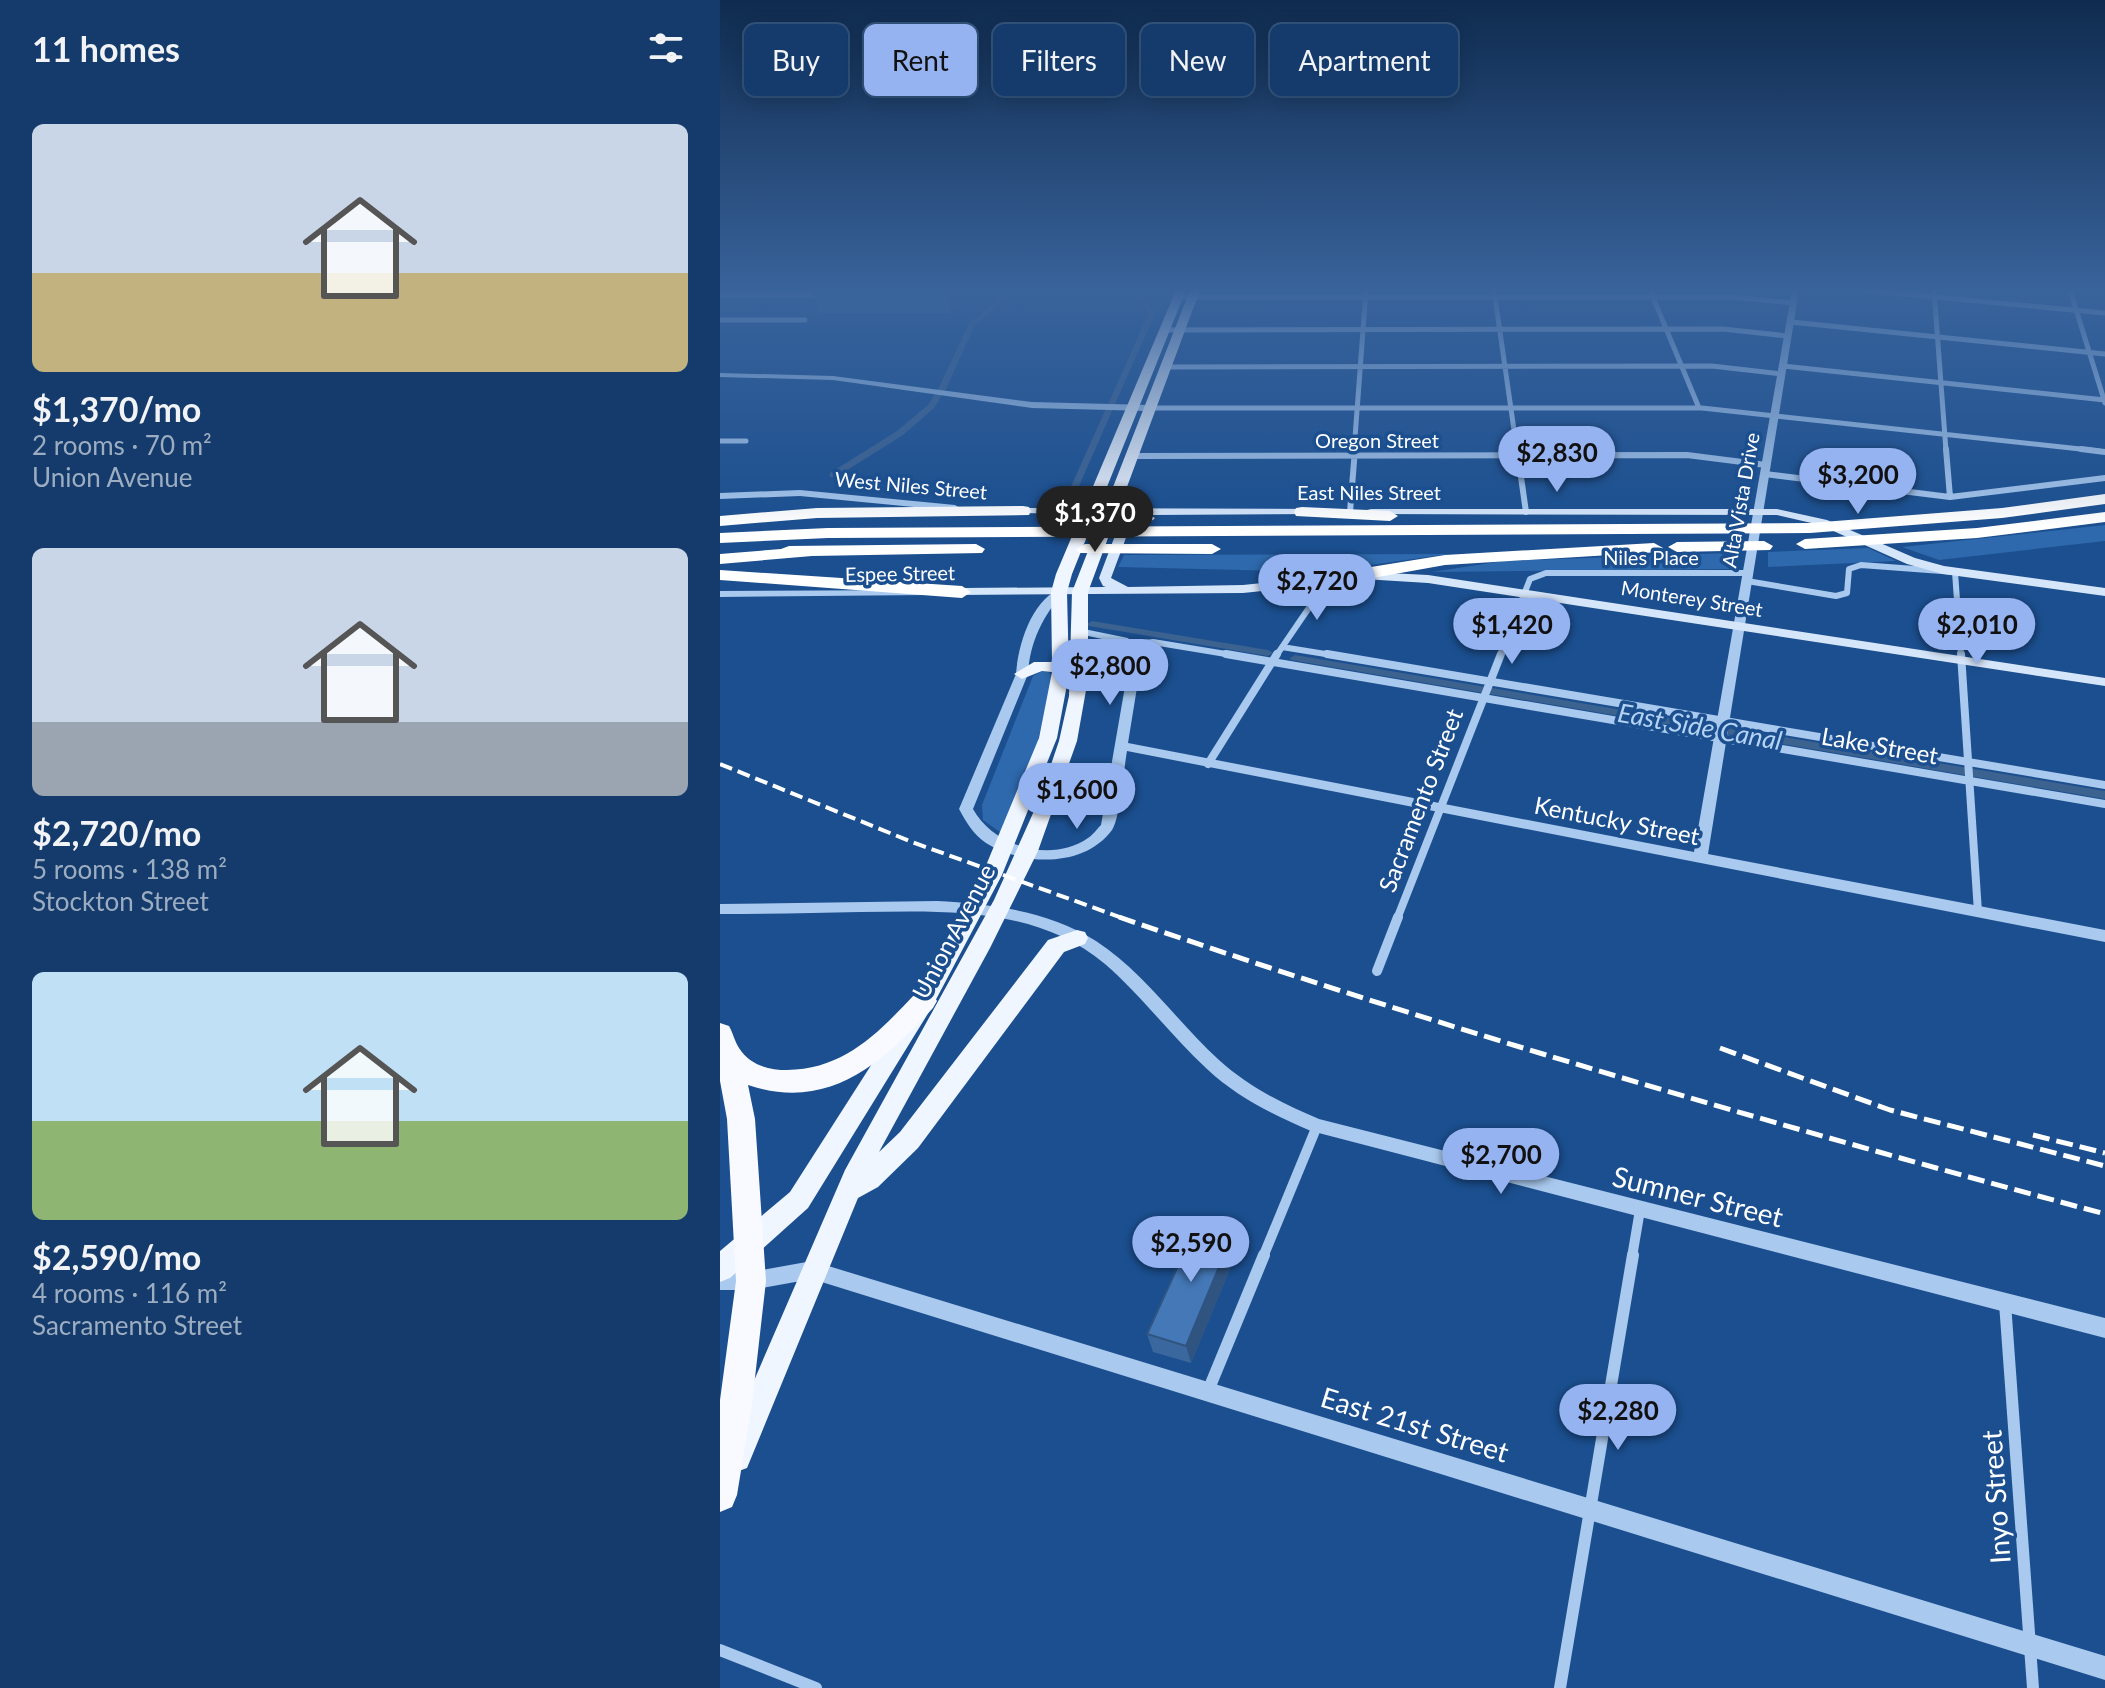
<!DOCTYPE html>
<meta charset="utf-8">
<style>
body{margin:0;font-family:Lato,sans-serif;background:#214673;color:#f1f3f6;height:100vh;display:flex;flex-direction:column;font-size:30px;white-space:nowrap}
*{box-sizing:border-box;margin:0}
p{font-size:26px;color:#9dadc1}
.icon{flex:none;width:44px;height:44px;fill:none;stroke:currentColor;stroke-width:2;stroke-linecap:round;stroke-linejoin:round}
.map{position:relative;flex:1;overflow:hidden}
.side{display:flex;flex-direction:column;background:#143b6b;width:720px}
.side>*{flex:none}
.hud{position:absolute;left:24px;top:24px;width:760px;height:72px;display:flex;gap:16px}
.price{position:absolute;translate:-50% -68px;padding:0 18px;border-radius:28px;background:#95b2f1;color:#111;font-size:26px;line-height:52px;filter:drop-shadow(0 2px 4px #0008)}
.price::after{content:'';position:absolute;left:50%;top:48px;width:24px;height:18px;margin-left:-12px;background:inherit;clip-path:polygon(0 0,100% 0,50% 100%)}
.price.current{background:#222;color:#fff}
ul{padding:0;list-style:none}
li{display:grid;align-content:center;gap:16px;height:424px;padding:0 32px}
li span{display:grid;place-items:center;height:248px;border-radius:12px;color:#555}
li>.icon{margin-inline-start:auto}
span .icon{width:144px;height:144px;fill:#fffc;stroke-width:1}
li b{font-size:34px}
h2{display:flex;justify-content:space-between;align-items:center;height:96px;padding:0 32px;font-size:34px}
.pill{padding:0 28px;border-radius:12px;background:#143b6b;box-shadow:0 4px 20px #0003,0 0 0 2px #33557e;font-size:28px;line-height:72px}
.pill.current{background:#95b2f1;color:#111}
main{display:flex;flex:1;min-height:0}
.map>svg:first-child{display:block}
.green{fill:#2e69ad}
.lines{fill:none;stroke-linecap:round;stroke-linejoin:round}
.canal{fill:#3c6290;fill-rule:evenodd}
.minor-far4{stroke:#a9c9ee;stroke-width:5}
.minor-far3{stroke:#a9c9ee;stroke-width:6}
.minor-far2{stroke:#a9c9ee;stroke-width:8}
.minor-far1{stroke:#a9c9ee;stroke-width:10}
.minor{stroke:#a9c9ee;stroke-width:12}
.tertiary{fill:#a9c9ee;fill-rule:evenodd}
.secondary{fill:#d6e6fa;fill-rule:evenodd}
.primary{fill:#f0f6ff;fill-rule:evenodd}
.trunk{fill:#f8faff;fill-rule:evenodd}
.motorway{fill:#fff;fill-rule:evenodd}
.rail-far1{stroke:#fff;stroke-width:4;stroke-dasharray:13 6;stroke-linecap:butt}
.rail{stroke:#fff;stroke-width:5;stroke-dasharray:17 7;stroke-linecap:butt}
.wall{fill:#3a679d}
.shaded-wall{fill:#305480}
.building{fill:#4478b7;stroke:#305480;stroke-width:2}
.labels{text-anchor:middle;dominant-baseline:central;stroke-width:7;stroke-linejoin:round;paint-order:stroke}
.far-street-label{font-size:20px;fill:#fff;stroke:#1b4f8f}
.street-label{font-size:24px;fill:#fff;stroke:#1b4f8f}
.water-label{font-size:26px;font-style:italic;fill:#b5d3f5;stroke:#1b4f8f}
.near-street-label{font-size:28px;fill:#fff;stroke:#1b4f8f}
</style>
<main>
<section class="side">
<h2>11 homes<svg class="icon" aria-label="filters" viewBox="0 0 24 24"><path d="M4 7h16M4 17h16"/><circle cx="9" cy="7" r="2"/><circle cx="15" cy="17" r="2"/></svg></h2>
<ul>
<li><span style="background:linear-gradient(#c9d6e8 60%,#c2b280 0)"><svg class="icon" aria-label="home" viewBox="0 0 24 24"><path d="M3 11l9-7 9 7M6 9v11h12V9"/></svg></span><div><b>$1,370/mo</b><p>2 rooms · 70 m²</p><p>Union Avenue</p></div></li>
<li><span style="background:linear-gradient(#c9d6e8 70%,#9aa5b1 0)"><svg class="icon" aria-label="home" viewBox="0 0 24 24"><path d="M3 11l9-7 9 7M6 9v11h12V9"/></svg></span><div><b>$2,720/mo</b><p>5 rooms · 138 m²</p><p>Stockton Street</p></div></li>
<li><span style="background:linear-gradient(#bfe0f5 60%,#8fb573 0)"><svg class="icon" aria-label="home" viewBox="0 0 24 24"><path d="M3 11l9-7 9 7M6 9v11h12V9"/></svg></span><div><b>$2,590/mo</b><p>4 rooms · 116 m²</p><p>Sacramento Street</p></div></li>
</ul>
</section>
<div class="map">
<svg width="1385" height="1688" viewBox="0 0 1385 1688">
<rect width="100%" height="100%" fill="#1b4f8f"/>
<path class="green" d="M1385,525V541L1219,560L1182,547Z
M1148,548L1176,561L1048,567V552Z
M1008,553L1009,569L712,572L783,561Z
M729,554L600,572L398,567L404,555Z
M322,671L329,672L332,677L316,750L280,832L263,820L262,805L313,676Z"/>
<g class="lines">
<path class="canal" d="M289,290H296L254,326L227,387L214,408L183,435L116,477H110V473L177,431L208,405L219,387L249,324Z
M403,290C418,290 427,301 435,313L352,502L345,504L344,502L429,313L422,302Z
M372,621L548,650L553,653L548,656L369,626L367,624Z
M575,655L1385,791V799L571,660L570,658Z"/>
<path class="minor-far4" d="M774,290L797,451
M930,290L979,408
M1141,290L1385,313
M1214,290L1226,451
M1350,290L1385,403
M0,295H102
M458,297H1012L1074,303
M0,320H85
M1071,322L1385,354
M444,330L1003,329L1068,336
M1063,366L1385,400
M445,367L992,366L1062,374
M429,408H982L1379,451
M0,441H26
M634,451L646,290"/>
<path class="minor-far3" d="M797,449L806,512
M1226,449L1230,497
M1361,449L1385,452
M411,456L967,455L1046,465
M1045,474L1230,497L1385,478
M630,512L635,449
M1027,581L1116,596L1127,593L1129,569L1141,565L1235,572L1241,656
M408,645L433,642L518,656
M562,647L618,656
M556,656L608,580
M780,656L810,579L826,573H1028"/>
<path class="minor-far2" d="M506,654L1385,804
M607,654L1385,785
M1241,654L1258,912
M488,764L557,654
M677,919L781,654"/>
<path class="minor-far1" d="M657,971L678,917
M543,1257L597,1126
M912,1257L920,1210"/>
<path class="minor" d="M1285,1303L1313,1688
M488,1391L544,1255
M0,1650L96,1688
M840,1688L913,1255"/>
<path class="tertiary" d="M1072,290H1079L988,854L1385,930V942L407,751C404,767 400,819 392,830C364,868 303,866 266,843C253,834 246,822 239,809L296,674C298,645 311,602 339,589L344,592C323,616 310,641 308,674L253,809C273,846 331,864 368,838C373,835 377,829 381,825L408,669V654L400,643L355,633V629L359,628L408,638L420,654V669L408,743L974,852Z
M0,373L113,376L312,402L429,405L433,408L429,411L312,408L113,380L0,377Z
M80,490L235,505L240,508L235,511L80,496L0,499V493Z
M204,590L208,591V595L0,597V591Z
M217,901C272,904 329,911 376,941C425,973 457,1022 499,1060C529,1087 563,1104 599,1119L1385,1318V1338L591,1131C553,1115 517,1097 487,1069C451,1036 422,996 385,964C316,906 225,911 140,912C94,913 47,914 0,914V904Z
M92,1261L1385,1656V1680L92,1279L31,1290H0V1272H31Z"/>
<path class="secondary" d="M303,508L596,509L600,510V514L430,515L435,518L433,520L410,527L391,578L408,587L523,585L619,575L625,579L619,583L523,593L238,595L236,592L242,588L386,587L383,586L379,578L399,525L428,515L299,513L297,511Z
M651,509H1057L1107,520L1195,558L1224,566L1385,588V596L1223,574L1187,564L1100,525L1057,515L647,514V510Z
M647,572L708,575L1385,678V686L708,583L643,579V573Z"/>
<path class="primary" d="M456,290H466L352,574L347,592L349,674L337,738L282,875L212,1007L88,1208L10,1278L0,1282V1251L70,1192L196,995L262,875L319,738L332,672L322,671L302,679L294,674L314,662H332L331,592L336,574Z
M470,290H480L368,592V654C380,643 403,635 416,645L414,648L384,657L368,679L357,741L318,851L270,948L159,1152L180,1132L328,940L357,930L365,932L368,938L365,944L344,952L198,1148L158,1187L138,1198L27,1468L16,1472L5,1468L1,1457L125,1170L274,900L319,800L339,741L349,696L352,592Z"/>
<path class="trunk" d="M204,991L213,994L217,1001L213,1008C162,1063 109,1112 28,1085L35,1119L46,1281L32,1404L17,1495L12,1507L0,1512V1400L16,1281L7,1119L0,1081V1023L9,1026C13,1033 15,1042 19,1048C30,1065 48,1070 67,1070C125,1069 158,1033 195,994Z"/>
<path class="motorway" d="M1385,494V504L1282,518L1090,533L108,538L0,543V533L108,528L1090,523L1282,508Z
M303,506L309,507L311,511L309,515L97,518L0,526V516L97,508Z
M582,507L670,511L678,516L670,521L576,516L574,512L576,508Z
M1385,512V522L1257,538L1085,549L1076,544L1085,539L1257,528Z
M1044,541L1053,546L1050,550L957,552L948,547L957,542Z
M934,543L943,548L940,552L725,565L608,586L599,580L608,574L725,555Z
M256,544L265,549L262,553L92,556L0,564V554L61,549L69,546Z
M365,544H492L501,549L492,554L359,553L356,549Z
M0,570L242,586L251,592L242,598L0,580Z"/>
<path class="rail-far1" d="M0,764L192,842L405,919"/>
<path class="rail" d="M399,917C724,1029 1054,1125 1385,1214
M1000,1048L1170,1110L1385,1166
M1313,1135L1385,1153"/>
</g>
<path class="wall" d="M92,291L249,292L231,313H99Z
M514,1231L518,1250L471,1363L433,1352L427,1334Z"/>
<path class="shaded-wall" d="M226,290H248L249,292L231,313Z
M514,1231L518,1250L471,1363L466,1346Z"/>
<path class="building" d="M93,290H226V291Z
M479,1220L514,1231L466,1346L427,1334Z"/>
<linearGradient id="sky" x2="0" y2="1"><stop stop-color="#0f2b4f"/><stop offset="0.55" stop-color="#39639b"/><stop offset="1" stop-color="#39639b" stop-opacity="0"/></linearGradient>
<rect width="1385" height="527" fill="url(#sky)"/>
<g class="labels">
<g class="far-street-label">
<text x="657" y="440">Oregon Street</text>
<text transform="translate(191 485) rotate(5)">West Niles Street</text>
<text x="649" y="492">East Niles Street</text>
<text transform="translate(1020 500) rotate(-80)">Alta Vista Drive</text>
<text x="931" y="557">Niles Place</text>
<text transform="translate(180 573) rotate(-1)">Espee Street</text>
<text transform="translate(972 598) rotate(9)">Monterey Street</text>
</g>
<g class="street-label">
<text transform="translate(1160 745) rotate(10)">Lake Street</text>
<text transform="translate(700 800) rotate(-69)">Sacramento Street</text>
<text transform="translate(897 820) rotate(11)">Kentucky Street</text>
<text transform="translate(233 931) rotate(-62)">Union Avenue</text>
</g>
<g class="water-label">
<text transform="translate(980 726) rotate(10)">East Side Canal</text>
</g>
<g class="near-street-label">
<text transform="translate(978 1196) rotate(14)">Sumner Street</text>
<text transform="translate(695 1424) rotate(17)">East 21st Street</text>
<text transform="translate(1275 1497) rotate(-94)">Inyo Street</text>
</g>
</g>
</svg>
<b class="price" style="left:837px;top:494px">$2,830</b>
<b class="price" style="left:1138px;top:516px">$3,200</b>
<b class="price current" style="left:375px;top:554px">$1,370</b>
<b class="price" style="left:597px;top:622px">$2,720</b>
<b class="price" style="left:792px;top:666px">$1,420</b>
<b class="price" style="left:1257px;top:666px">$2,010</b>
<b class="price" style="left:390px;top:707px">$2,800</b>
<b class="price" style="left:357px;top:831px">$1,600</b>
<b class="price" style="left:781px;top:1196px">$2,700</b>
<b class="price" style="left:471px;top:1284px">$2,590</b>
<b class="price" style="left:898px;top:1452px">$2,280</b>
<div class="hud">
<a class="pill">Buy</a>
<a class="pill current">Rent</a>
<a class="pill">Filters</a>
<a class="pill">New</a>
<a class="pill">Apartment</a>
</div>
</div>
</main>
